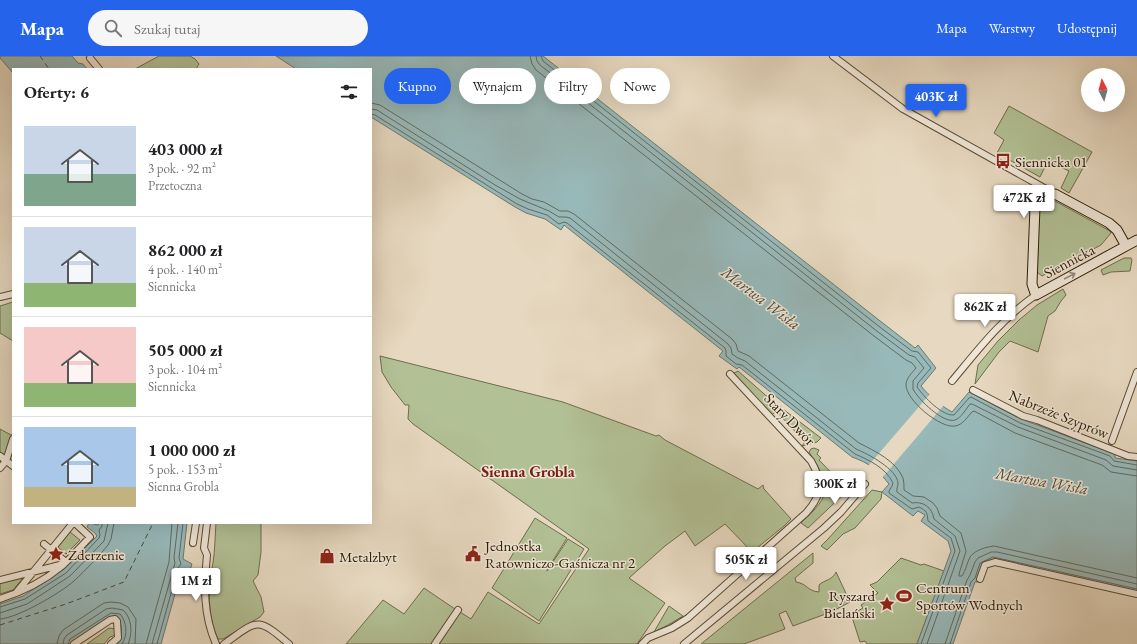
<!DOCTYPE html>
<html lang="pl">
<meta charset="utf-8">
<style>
body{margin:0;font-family:"EB Garamond",serif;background:#f6f6f6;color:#202124;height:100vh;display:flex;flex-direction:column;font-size:15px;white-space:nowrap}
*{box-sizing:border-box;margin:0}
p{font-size:13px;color:#757577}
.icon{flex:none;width:22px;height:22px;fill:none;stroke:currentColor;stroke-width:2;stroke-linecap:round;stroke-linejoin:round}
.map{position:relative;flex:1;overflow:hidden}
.details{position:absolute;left:12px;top:12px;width:360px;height:456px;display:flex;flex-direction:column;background:#fff;border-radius:0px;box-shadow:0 4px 16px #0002}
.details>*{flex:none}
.guide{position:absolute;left:384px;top:12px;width:380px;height:36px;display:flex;gap:8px}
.needle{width:26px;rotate:354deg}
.fabs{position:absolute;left:1081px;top:12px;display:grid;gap:8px}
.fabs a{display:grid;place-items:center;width:44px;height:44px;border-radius:50%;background:#fff;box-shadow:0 4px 16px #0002;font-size:20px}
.price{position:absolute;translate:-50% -34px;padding:0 9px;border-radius:4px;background:#fff;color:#222;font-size:13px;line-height:26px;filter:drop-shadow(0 1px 2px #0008)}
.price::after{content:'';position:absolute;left:50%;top:24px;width:12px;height:9px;margin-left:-6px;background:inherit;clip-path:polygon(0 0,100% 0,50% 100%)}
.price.selected{background:#2563eb;color:#fff}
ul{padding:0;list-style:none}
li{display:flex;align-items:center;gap:12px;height:100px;padding:0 12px}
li+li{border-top:1px solid #e0e0e0}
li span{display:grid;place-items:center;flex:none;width:112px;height:80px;border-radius:0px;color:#555}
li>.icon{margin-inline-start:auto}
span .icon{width:48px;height:48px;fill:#fffc;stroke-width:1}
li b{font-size:17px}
h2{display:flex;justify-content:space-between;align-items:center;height:48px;padding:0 12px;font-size:17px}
.pill{padding:0 14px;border-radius:18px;background:#fff;box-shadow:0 4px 16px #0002;font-size:14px;line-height:36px}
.pill.selected{background:#2563eb;color:#fff}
header{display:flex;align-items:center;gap:24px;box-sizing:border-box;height:56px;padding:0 20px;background:#2563eb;color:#fff}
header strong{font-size:19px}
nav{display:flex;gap:22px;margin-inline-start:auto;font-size:14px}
.search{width:280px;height:36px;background:#f6f6f6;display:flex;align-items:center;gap:10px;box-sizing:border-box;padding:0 14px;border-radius:22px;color:#757577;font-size:15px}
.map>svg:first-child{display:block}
.green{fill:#b2c095;stroke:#6e6d4b}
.water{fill:#98b9ba;stroke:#6c7970}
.pier{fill:#e7d9c1}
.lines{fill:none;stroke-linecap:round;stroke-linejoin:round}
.shore{stroke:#626a5e;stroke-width:1}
.ferry{stroke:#4c4a38;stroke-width:1;stroke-dasharray:5 4;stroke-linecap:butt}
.street-casing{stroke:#5a4a31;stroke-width:8}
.secondary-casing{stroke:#2b1a01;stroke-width:11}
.street{stroke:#efe6d7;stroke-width:6}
.secondary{stroke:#efe6d7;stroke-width:9}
.oneway{stroke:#978a77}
.labels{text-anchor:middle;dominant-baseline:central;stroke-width:3;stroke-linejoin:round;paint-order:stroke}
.poi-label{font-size:15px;fill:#2b1a01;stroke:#efe6d7;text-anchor:start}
.street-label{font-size:15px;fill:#2b1a01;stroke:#efe6d7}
.water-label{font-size:16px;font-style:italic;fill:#4c4a38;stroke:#efe6d7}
.neighbourhood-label{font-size:16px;font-weight:bold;fill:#7a1f14;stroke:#efe6d7}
</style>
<header>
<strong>Mapa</strong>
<div class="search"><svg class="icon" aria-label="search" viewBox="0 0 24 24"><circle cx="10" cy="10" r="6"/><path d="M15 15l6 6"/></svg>Szukaj tutaj</div>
<nav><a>Mapa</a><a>Warstwy</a><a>Udostępnij</a></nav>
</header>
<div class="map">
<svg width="1137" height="588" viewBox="0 0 1137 588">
<rect width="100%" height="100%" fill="#e7d9c1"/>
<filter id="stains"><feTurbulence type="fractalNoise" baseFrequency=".005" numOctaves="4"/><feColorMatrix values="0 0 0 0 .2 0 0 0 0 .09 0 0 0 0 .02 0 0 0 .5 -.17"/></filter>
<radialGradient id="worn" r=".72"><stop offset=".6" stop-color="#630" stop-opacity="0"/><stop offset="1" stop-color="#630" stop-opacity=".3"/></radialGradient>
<path class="green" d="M159,0H190L195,3L199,8L196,13H135Z
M1009,50L1092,96L1069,137L1061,132L1069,115L1048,105L1040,121L997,97L1004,84L994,77Z
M1053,144L1110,175L1111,177L1101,189L1042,220L1037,216L1039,155L1042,148Z
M1124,202H1131L1132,204L1130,215L1111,216L1103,219L1101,214Z
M1063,233L1066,239L1061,245L1055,255L1048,260L1038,296L1010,285L999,296L975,328L978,309L998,285L1019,264L1037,249Z
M13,246V285L0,277V250Z
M380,300L563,346L656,380L659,379L665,384L758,433L763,429L764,433L791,463L784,470L752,496L725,468L695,490L685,475L665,490L629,522L665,547L637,588H439L460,556L471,563L488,536L539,568L589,493L413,368L408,363L409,349H405L391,331L382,316Z
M738,315L771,344L821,382L817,386L802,390L805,386L776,355L772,359L745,330L734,317Z
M0,373L11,379L13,378V406L0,396Z
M814,392L819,394L817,398L821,402L819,404L848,434L808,472L801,467C833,437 831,432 809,396L811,393Z
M872,434L882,436L881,443L855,472L843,478L827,494L821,490L828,483Z
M535,462L567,482L547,514V515L568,483L584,493L539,565L492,532Z
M216,467H261V496L258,519L253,525L261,541L264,556L260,561L223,583H218C207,559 208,532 213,507C215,494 215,480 216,467Z
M70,476L80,484L66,498L58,491Z
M813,497V507L795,522L796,526C808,528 807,535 819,536V529C824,524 833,524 836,516L850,546L831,556L793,570L786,555L779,558L785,573L744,588H701Z
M901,502L921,509L924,508L944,515L917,588H867L865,585L860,586L852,561L859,558L858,555L863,552L861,549L878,537L870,529L877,526Z
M24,521L13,534L0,538V527Z
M424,532L455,553L431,588H346L383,544L404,558Z
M669,550L683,560L668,569L654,576Z
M109,572L116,573V579L110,581L104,588H87Z"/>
<path class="water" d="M0,0H72L78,7L83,8L87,13H13V17L0,2Z
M276,0H543L884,268L915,292L918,289L936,312L921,330C930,341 940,349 952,356L969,336L1021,363L1115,398V402L1137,405V537L994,505L983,509L979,526H975L953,588H917L951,495L948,485L921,465L925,459L918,455L913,460L882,436L889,428C878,414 869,407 852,401L739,311L737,313L719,300L723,295L564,169L561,174L545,163L526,157L515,151L371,61V13H296Z
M89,467L98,469L99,467H187L183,503L192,508L190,514L182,513L161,588H116C123,581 123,570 118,562L111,561L69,588H0V548L23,540L64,513L97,480L95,477L87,471Z"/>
<path class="pier" d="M930,338L944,349L882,422L868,410Z"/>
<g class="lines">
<path class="shore" d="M530,0L532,8L536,14L874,280L906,304L912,307L916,312C912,317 907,321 906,328C905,344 941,373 955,370C963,369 967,361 972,356L974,355L1015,377L1102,409L1111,416L1137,420
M536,0L537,5L540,9L878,276L909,299L915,301L924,312L913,325V333C918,343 943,368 955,364C961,362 966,353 970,348H972L1018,371L1106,404L1113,410L1137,414
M541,0L543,5L881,272L912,295L918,296L931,312L918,327L917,331C924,341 942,360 954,359L969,342L971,341L1020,367L1110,400L1114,405L1137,409
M371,47L380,49L522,138L532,143L544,146L560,155H568L574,158L732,283L736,288L738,295L749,300L859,387C875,395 896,405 903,422C904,426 904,430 904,434L913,440L924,441L933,447L937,452L940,460L961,477L966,495L959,518V520H962C966,514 967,507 970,501C975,494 986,491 994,490L1137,522
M371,53L377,54L495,129L520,143L549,155L559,161H566L570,162L728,288L731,292L732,298L738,302L745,305L856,393C868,398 897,413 898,427C898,431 896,433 897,436L912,447C923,445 932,451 934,463L955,480L960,495L927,588
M371,58L375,59L517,148L528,153L547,159L559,168L564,166L567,167L725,292L726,295V300L736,308L742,309L855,398C869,404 886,412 893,427L892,430L889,435V437L912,453L919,451C927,455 927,456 928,465L951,482L955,495L921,588
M0,551L25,543L66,517L99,482L100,479L99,474L102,470V467
M0,557L27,548L70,520L104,485L108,467
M0,563C18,562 60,537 74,525C86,514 98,501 108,489L111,483L114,467
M57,588L59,580L63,574L104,547L111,546L120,547L128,551L136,563L135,588
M63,588L64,583L67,579L106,553L112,552L123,554C132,562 133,577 128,588
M68,588L70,583L111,557L120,558C127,566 128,579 122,588
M146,588L169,506L172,467
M152,588L175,507L174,502L178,467
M157,588L178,512L181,508L179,502L183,467
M945,588L967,524L970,519L975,506L978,502L991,496H997L1137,528
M950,588L971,526L975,522L980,507L993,501L1137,533"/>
<path class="ferry" d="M40,0L49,13
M0,569L66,548L124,526L153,467"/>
<defs>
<path id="street" d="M833,0L903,53L1055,138
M90,2L99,13
M1035,151L1036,128
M0,241L13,238
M952,325C977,295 1003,261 1036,239
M973,334L1023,360L1037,364L1128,400L1137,401
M1112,385L1137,316
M0,400L13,410
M0,412L6,405L13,383
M207,467L204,492L207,499C204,530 203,559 216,588
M193,487L196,467
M44,488L66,506
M980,523L985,509L995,506L1137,538
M0,524L60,509
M16,537L73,467
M0,543C22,536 44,525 62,510C72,501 81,490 90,481L75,467
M74,588L110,564L115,563L117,565L118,582L111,588
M224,588C258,564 256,560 289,588
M435,588L458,554
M642,588L648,582L672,572L688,562L806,457C823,438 823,426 811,405L730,318
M684,588L824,472L841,456L865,428"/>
<path id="secondary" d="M1126,190L1117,174L1109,167L1055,138L1042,144L1035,151L1032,228L1035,237L1036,239L1126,190L1137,184"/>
</defs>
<use href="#street" class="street-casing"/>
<use href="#secondary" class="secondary-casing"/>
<use href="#street" class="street"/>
<use href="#secondary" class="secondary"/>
</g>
<defs><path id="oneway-shaft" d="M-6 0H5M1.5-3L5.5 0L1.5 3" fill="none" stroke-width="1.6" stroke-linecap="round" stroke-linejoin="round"/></defs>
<use class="oneway" href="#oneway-shaft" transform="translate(1070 220) rotate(-28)"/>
<defs>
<symbol id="bus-bare" viewBox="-9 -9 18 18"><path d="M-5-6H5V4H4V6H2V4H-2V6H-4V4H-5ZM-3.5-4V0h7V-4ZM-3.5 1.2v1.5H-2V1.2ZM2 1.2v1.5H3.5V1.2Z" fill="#8f2418" stroke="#efe6d7" stroke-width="2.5" paint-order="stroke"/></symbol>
<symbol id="sight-bare" viewBox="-9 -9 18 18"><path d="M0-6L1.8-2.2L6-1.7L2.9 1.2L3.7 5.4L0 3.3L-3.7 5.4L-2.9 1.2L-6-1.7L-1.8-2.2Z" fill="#8f2418" stroke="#efe6d7" stroke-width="2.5" paint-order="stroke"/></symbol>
<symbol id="civic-bare" viewBox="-9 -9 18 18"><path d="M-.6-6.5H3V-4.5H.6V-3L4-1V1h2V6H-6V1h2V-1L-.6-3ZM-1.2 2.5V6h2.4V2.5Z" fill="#8f2418" stroke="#efe6d7" stroke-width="2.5" paint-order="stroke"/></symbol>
<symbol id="shop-bare" viewBox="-9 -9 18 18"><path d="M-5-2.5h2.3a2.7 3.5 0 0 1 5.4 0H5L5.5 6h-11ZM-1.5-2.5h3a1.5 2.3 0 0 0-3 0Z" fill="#8f2418" stroke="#efe6d7" stroke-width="2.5" paint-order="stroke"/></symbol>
<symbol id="stadium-bare" viewBox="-9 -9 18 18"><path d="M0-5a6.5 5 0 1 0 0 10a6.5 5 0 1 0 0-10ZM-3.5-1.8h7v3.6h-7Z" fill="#8f2418" stroke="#efe6d7" stroke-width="2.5" paint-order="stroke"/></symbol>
</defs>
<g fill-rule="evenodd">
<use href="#bus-bare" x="992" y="94" width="22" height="22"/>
<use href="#sight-bare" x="45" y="487" width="22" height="22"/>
<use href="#civic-bare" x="462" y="487" width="22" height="22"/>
<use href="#shop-bare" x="316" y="489" width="22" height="22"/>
<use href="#stadium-bare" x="893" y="529" width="22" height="22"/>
<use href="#sight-bare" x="876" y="537" width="22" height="22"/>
</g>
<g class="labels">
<g class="poi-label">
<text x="1015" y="105">Siennicka 01</text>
<text x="485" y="489">Jednostka<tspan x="485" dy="17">Ratowniczo-Gaśnicza nr 2</tspan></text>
<text x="68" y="498">Zderzenie</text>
<text x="339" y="500">Metalzbyt</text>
<text x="916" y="531">Centrum<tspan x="916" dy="17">Sportów Wodnych</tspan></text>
<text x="875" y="539" text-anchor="end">Ryszard<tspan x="875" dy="17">Bielański</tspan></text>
</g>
<g class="street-label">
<text transform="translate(1069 205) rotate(-28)">Siennicka</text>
<text transform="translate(1059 358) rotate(22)">Nabrzeże Szyprów</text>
<text transform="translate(790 363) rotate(46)">Stary Dwór</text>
</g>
<g class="water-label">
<text transform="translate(761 242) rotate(37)">Martwa Wisła</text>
<text transform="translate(1042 425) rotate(10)">Martwa Wisła</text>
</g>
<g class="neighbourhood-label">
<text x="528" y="415">Sienna Grobla</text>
</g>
</g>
<rect width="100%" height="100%" filter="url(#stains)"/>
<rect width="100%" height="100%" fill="url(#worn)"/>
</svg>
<div class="fabs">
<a><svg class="needle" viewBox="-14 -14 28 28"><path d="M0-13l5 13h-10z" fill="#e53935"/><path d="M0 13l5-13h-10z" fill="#757577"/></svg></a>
</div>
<b class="price selected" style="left:936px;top:62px">403K zł</b>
<b class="price" style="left:1024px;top:163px">472K zł</b>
<b class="price" style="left:985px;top:272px">862K zł</b>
<b class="price" style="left:835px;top:449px">300K zł</b>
<b class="price" style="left:746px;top:525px">505K zł</b>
<b class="price" style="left:196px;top:546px">1M zł</b>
<div class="guide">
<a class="pill selected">Kupno</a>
<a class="pill">Wynajem</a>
<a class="pill">Filtry</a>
<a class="pill">Nowe</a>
</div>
<section class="details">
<h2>Oferty: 6<svg class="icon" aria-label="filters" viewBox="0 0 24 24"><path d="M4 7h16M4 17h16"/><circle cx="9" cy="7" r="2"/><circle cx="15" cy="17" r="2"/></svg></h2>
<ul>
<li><span style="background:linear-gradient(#c9d6e8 60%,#7fa58c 0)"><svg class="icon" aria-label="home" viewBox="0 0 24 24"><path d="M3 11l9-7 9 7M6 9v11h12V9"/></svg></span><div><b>403 000 zł</b><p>3 pok. · 92 m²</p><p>Przetoczna</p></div></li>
<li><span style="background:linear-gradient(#c9d6e8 70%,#8fb573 0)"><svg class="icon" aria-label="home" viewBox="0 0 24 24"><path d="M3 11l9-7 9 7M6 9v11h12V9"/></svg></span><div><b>862 000 zł</b><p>4 pok. · 140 m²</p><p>Siennicka</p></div></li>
<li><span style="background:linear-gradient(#f6c9c9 70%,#8fb573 0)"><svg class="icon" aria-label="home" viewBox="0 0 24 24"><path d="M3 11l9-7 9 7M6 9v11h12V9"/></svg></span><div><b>505 000 zł</b><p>3 pok. · 104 m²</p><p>Siennicka</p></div></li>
<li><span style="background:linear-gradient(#a9c7e8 75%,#c2b280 0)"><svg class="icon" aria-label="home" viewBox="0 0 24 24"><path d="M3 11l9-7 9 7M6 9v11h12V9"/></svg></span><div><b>1 000 000 zł</b><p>5 pok. · 153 m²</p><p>Sienna Grobla</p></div></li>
</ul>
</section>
</div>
